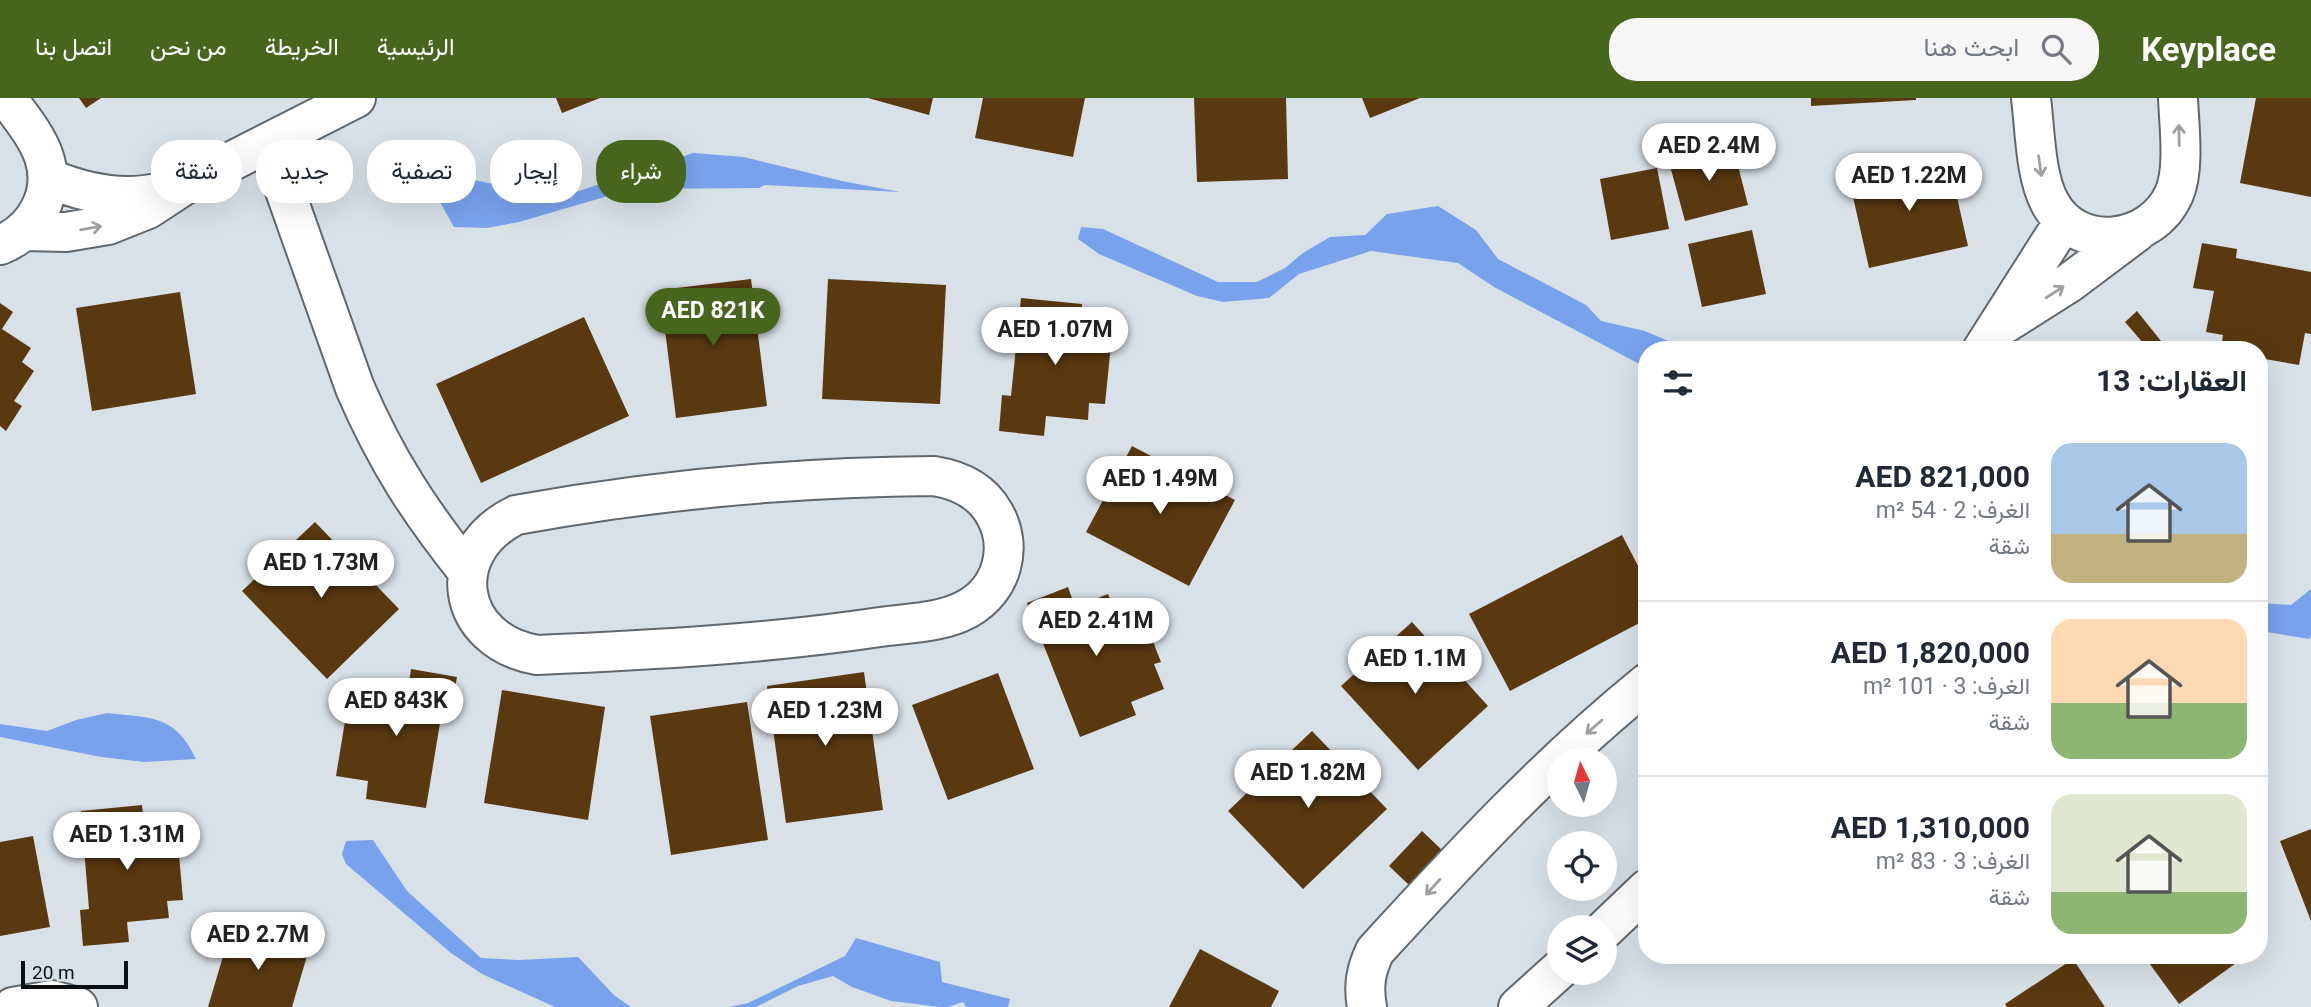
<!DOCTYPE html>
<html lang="ar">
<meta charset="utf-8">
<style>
body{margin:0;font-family:Roboto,Vazirmatn,sans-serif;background:#f6f6f7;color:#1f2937;direction:rtl;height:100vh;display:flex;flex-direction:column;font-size:26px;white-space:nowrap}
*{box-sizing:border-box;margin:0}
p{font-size:23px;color:#747a83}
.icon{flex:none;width:38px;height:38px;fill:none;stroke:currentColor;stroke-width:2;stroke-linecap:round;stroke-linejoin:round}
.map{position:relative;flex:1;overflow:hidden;direction:ltr}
.side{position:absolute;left:1638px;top:243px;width:630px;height:623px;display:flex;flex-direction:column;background:#fff;border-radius:28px;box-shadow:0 7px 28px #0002;direction:rtl}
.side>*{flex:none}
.top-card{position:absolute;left:21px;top:42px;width:665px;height:63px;direction:rtl;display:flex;gap:14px}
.needle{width:46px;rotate:355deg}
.controls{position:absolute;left:1547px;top:649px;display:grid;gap:14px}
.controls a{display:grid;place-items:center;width:70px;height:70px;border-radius:50%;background:#fff;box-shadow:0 7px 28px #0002;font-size:35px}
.scale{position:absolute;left:21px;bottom:18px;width:107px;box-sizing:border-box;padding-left:7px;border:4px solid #0c0f11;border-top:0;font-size:19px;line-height:24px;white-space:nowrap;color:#0c0f11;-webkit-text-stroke:5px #d9e1e8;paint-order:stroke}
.price{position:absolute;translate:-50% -60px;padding:0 16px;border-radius:24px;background:#fff;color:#222;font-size:23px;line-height:46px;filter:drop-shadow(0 2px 4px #0008)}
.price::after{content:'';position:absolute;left:50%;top:42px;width:21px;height:16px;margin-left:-10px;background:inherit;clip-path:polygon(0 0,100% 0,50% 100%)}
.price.current{background:#45661c;color:#fff}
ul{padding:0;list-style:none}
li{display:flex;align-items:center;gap:21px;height:175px;padding:0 21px}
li+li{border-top:2px solid #e0e1e3}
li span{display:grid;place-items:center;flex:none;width:196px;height:140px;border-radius:21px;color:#555}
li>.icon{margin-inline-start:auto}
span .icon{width:84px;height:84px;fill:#fffc;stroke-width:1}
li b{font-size:30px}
h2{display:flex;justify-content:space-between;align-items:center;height:84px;padding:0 21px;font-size:30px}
.chip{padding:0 24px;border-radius:28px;background:#fff;box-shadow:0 7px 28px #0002;font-size:24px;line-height:63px}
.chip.current{background:#45661c;color:#fff}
header{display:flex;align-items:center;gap:42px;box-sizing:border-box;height:98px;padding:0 35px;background:#45661c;color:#fff}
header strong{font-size:33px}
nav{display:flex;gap:38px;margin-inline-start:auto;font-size:24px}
.search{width:490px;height:63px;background:#f6f6f7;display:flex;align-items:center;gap:18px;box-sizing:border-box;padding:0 24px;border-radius:28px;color:#747a83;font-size:26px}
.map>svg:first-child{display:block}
.water{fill:#78a2ec}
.building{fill:#5a3911}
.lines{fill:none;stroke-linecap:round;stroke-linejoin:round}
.minor-casing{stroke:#60686d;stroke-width:42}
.minor{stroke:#fff;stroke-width:38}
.oneway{stroke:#9e9fa0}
</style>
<header>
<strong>Keyplace</strong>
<div class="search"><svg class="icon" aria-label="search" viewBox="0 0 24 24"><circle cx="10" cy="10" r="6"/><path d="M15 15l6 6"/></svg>ابحث هنا</div>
<nav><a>الرئيسية</a><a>الخريطة</a><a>من نحن</a><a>اتصل بنا</a></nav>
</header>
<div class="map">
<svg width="2311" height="909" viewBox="0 0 2311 909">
<rect width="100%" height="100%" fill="#d9e1e8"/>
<path class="water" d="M693,55L744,59L842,83L900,94L765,87L759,90L628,91L625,93L519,124L487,130L454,129L436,97L465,80L558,100Z
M1438,108L1476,132L1498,161L1586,207L1601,223L1645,233L1689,252H1647V270L1494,189L1458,165L1371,153L1299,176L1269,200L1223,204L1197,198L1099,156L1078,141L1081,129L1103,131L1218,184H1257L1285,170L1303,155L1330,139L1365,137L1387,116Z
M2311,491V538L2309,541L2267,534L2259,538V505L2291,507Z
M107,615C150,620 175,616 196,661L144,664L101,659L0,639V626L47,633L76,622Z
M373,742L407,793L481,860L519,862L578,859L615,898L631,909H555L482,876L451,855L346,766L342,756L346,743Z
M856,840L940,864L942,884L1010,901L1008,909H966L963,904L948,909H940L891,903L852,889L833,878L798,888L756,909H729L748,905L845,858Z"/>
<path class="building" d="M79,0H101L86,10Z
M556,0H600L562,15Z
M868,0H933L929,17Z
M983,0H1085L1073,59L975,40Z
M1194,0H1286L1288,81L1197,84Z
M1362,0H1420L1370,20Z
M1811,0H1916V2L1811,8Z
M2256,0H2311V99L2240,85Z
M1733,48L1748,107L1685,123L1669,64Z
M1948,59L1968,148L1869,170L1849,81Z
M1657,70L1669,131L1611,142L1600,81Z
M1752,132L1766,196L1702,209L1688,146Z
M2202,145L2237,151L2236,160L2311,174V236L2305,235L2299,267L2259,260V252H2221L2223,237L2206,234L2214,193L2193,190Z
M751,181L767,308L676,320L660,192Z
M828,181L946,187L940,306L822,301Z
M180,194L196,296L92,313L76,210Z
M1021,200L1082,206L1081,224L1113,227L1105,306L1089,305L1088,322L1046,318L1044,338L999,333L1002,297L1011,298Z
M0,205L13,214L2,231L31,250L22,264L34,273L14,303L22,308L6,333L0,328Z
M2137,213L2161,243L2149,252L2125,224Z
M584,219L629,318L481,385L436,286Z
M1132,348L1235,402L1189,488L1086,434Z
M315,424L399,511L327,581L242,493Z
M1622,437L1647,485V521L1510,593L1469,516Z
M1068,489L1075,509L1108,496L1114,511L1128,506L1142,539L1150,536L1161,564L1154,566L1164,591L1131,604L1136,617L1080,639L1027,505Z
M1412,524L1488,608L1418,672L1341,588Z
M411,571L457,579L451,613H442L426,710L366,701L368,683L336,678L349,599L365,602L367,585L408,591Z
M864,574L883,712L786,725L767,588Z
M998,575L1034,671L948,702L912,607Z
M502,592L605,609L588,722L484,705Z
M747,604L768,742L671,757L650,618Z
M1312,633L1387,711L1303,791L1228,713Z
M142,707L144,726L176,723L183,802L167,803L169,820L127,824L129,844L83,848L80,812L89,811L81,713Z
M2311,731V823L2280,743Z
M1422,733L1443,753L1409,787L1389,768Z
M33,738L50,829L0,838V744Z
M232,828L309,851L292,909H208Z
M1200,851L1279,893L1271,909H1169Z
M2144,858H2246L2179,906Z
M2073,861L2105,909H2007L2005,906Z"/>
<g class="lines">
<defs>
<path id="minor" d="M2031,0C2035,31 2035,78 2050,105C2077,156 2152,146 2174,96C2185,71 2179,27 2178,0
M268,45L355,290C386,362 419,413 468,474
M48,80C84,95 122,104 161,94
M24,133L66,134L108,127L148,111L183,88L356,0
M0,147C35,133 56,96 44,59C37,38 20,18 7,0
M1998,230L2069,185L2137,134
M1982,252L2064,123
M934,378C959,382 981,392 994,415C1014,449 1002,492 967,511C942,525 908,525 880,529C766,546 651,552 537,557C456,543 441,454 516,417C655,392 793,379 934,378Z
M1605,831L1647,791
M13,909L52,902L78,909
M1367,909C1363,887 1366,872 1375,853C1462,758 1547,666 1647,585
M1518,909L1559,872"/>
</defs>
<use href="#minor" class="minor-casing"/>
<use href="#minor" class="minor"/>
</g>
<defs><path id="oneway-shaft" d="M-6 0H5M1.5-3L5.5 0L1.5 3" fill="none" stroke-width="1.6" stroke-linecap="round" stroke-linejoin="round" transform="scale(1.75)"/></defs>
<g class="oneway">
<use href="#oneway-shaft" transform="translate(2179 37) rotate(-91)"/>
<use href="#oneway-shaft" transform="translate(2040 68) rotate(82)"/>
<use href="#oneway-shaft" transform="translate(91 130) rotate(-10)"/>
<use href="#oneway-shaft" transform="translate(2055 194) rotate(-33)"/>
<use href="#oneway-shaft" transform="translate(1594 629) rotate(139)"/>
<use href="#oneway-shaft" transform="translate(1433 789) rotate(132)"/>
</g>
</svg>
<div class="controls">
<a><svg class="needle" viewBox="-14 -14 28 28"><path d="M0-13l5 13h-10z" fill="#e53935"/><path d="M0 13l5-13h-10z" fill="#747a83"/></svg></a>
<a><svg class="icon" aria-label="locate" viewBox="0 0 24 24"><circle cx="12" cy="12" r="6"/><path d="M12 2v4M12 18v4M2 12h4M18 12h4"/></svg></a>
<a><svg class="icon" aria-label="layers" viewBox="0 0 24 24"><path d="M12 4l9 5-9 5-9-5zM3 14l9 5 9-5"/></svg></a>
</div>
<div class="scale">20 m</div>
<b class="price" style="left:1709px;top:85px">AED 2.4M</b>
<b class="price" style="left:1909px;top:115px">AED 1.22M</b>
<b class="price current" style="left:713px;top:250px">AED 821K</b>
<b class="price" style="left:1055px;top:269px">AED 1.07M</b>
<b class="price" style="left:1160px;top:418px">AED 1.49M</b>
<b class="price" style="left:321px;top:502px">AED 1.73M</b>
<b class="price" style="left:1096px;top:560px">AED 2.41M</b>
<b class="price" style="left:1415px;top:598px">AED 1.1M</b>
<b class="price" style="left:396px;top:640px">AED 843K</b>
<b class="price" style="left:825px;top:650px">AED 1.23M</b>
<b class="price" style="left:1308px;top:712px">AED 1.82M</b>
<b class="price" style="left:127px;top:774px">AED 1.31M</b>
<b class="price" style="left:258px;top:874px">AED 2.7M</b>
<div class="top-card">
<a class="chip current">شراء</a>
<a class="chip">إيجار</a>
<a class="chip">تصفية</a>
<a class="chip">جديد</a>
<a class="chip">شقة</a>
</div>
<section class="side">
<h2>العقارات: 13<svg class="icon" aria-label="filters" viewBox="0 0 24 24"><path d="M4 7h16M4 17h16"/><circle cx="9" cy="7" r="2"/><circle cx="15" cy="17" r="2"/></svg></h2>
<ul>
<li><span style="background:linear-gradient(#a9c7e8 65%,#c2b280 0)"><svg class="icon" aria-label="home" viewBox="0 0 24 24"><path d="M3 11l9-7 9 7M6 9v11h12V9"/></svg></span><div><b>AED 821,000</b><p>الغرف: 2 · 54 m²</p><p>شقة</p></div></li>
<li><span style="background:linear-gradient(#ffd9b3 60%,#8fb573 0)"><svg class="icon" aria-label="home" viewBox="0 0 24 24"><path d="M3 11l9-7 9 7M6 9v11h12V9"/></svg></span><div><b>AED 1,820,000</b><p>الغرف: 3 · 101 m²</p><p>شقة</p></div></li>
<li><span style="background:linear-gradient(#dfe7d0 70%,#8fb573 0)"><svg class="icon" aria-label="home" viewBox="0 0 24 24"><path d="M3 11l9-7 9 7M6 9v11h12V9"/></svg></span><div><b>AED 1,310,000</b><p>الغرف: 3 · 83 m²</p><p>شقة</p></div></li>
</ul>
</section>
</div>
